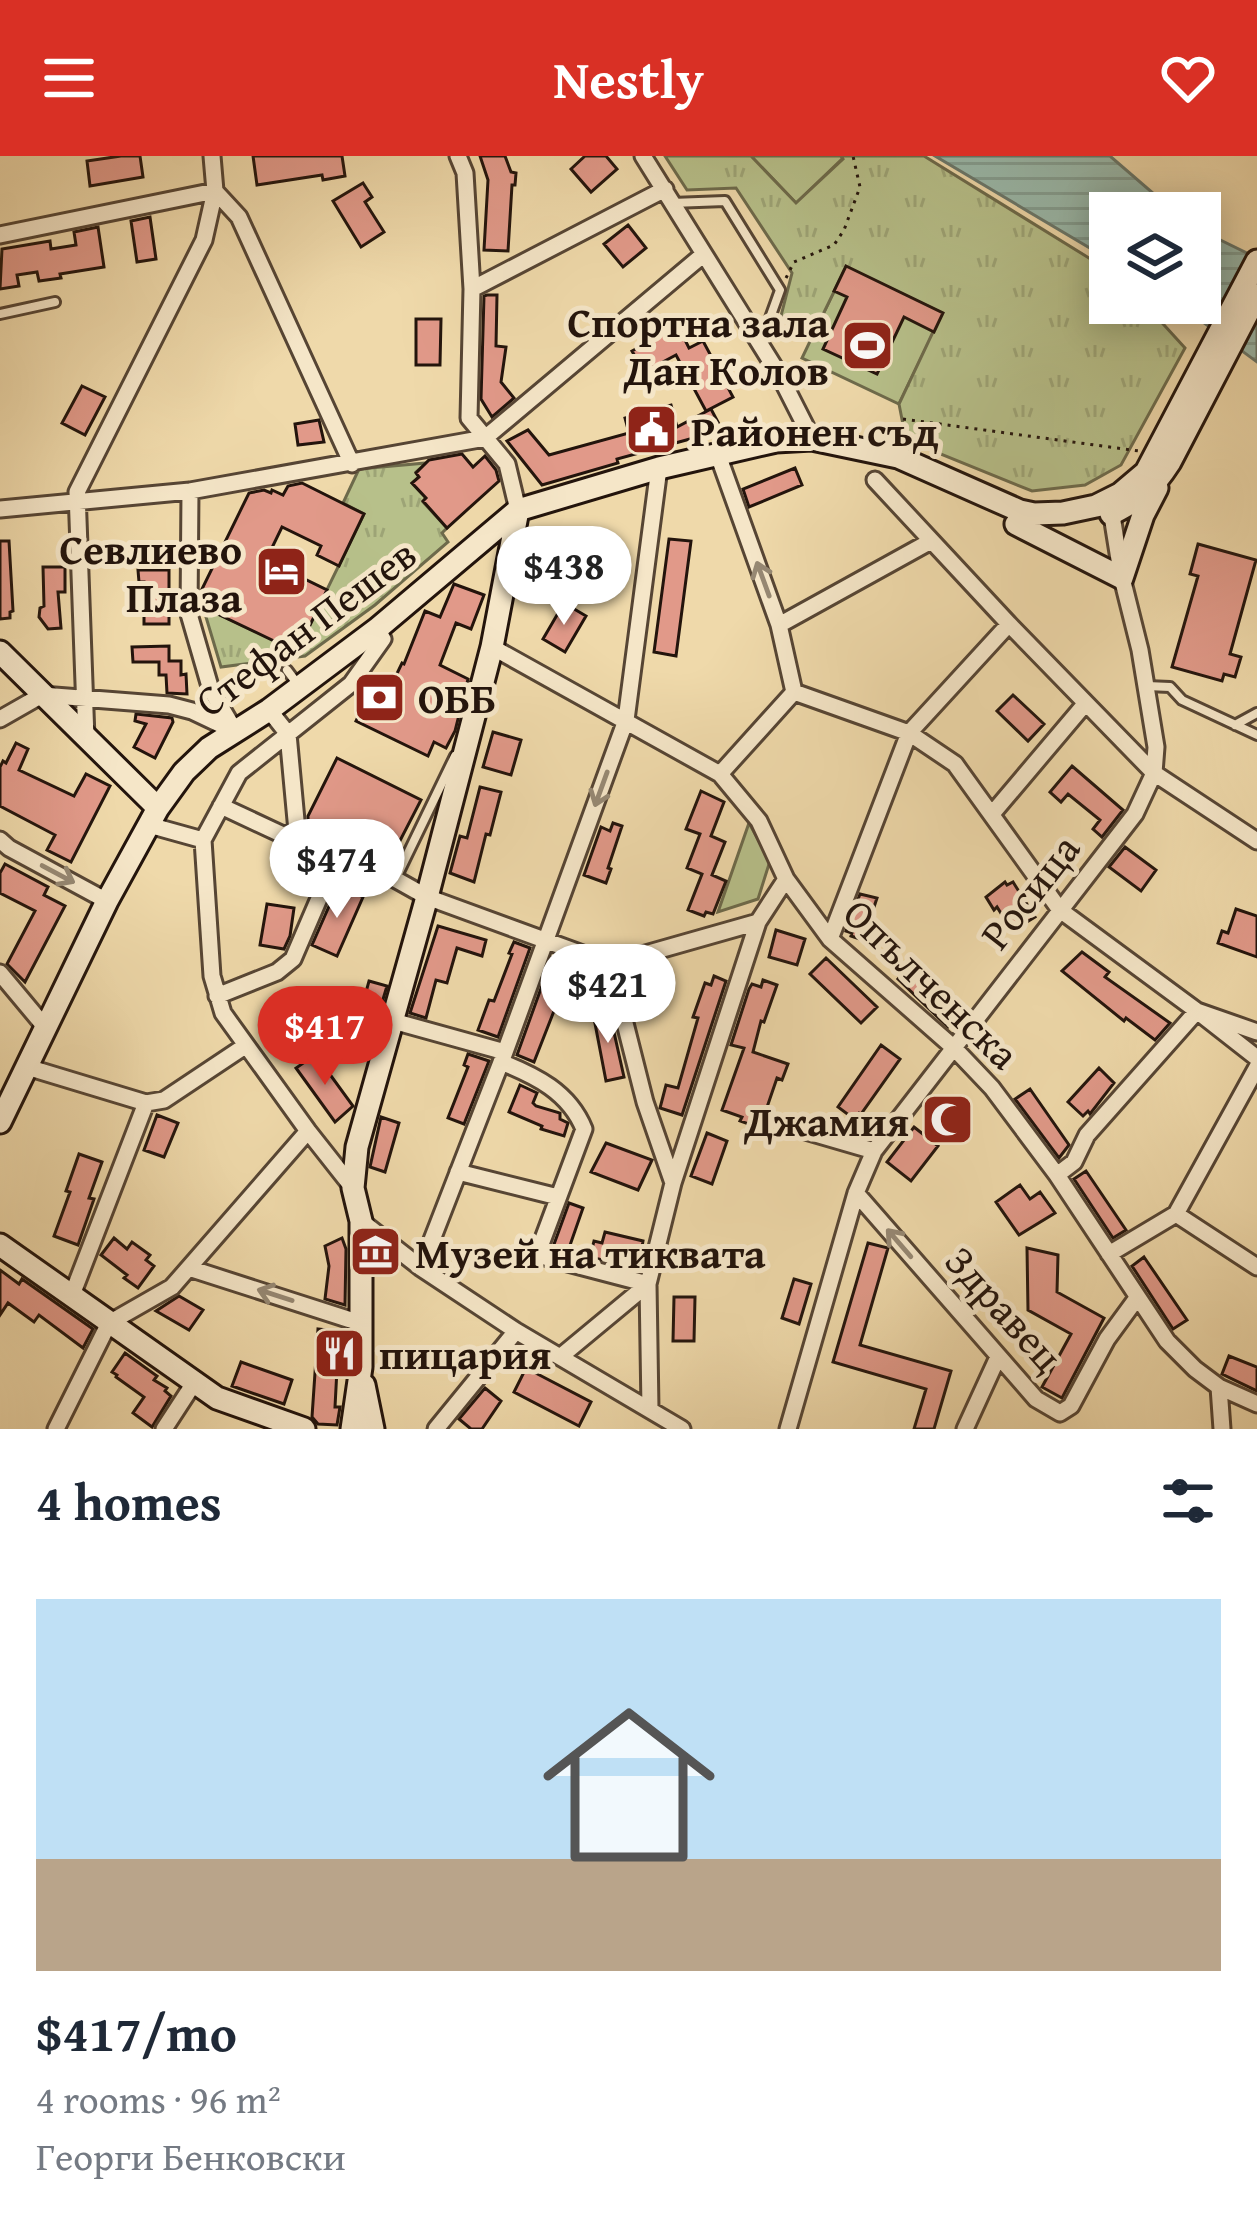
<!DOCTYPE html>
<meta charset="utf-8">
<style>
body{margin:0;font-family:"Gentium Book Plus",serif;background:#f2f2f3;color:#1f2937;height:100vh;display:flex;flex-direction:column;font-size:45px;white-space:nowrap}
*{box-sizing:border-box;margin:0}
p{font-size:39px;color:#747a83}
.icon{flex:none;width:66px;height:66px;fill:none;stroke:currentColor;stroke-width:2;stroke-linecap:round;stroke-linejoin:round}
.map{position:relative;height:1273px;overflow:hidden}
.details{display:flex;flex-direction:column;background:#fff;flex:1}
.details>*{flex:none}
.buttons{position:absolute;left:1089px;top:36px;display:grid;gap:24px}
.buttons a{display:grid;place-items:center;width:132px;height:132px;border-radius:0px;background:#fff;box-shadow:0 6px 30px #0003;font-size:60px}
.price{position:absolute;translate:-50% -102px;padding:0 27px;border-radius:42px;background:#fff;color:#222;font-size:39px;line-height:78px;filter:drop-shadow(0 3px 6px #0008)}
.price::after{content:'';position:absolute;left:50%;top:72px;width:36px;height:27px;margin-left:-18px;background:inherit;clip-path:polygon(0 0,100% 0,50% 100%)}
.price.active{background:#d93025;color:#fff}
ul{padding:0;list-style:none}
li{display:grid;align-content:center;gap:24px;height:636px;padding:0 36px}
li+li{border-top:3px solid #e0e1e3}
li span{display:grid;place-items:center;height:372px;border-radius:0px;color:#555}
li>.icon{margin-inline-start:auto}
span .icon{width:216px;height:216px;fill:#fffc;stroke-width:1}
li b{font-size:51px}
h2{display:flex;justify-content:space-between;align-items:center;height:144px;padding:0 36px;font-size:51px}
header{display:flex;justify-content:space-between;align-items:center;height:156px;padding:0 36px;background:#d93025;color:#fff;font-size:54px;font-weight:600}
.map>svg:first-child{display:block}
.grass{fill:#b7c08a;stroke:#6d6a4b;stroke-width:3}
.park{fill:url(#park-tufts);stroke:#6d6a4b;stroke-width:3}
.water{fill:url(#water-rules);stroke:#6a786c;stroke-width:3}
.building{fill:#e19989;stroke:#23140c;stroke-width:3}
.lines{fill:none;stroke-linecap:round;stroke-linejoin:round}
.lane-casing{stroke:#564534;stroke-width:14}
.street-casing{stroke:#564534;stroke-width:21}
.secondary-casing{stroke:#23140c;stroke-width:27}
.path{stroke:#23140c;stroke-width:3;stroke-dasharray:3 6;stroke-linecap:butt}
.lane{stroke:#f5e6c8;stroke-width:8}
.street{stroke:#f5e6c8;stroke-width:15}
.secondary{stroke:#f5e6c8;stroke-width:21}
.oneway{stroke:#968873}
.labels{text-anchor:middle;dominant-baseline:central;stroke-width:10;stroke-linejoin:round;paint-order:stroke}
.poi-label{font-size:42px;font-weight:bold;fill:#23140c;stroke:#f5e6c8;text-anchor:start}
.street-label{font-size:42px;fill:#23140c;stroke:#f5e6c8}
</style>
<header><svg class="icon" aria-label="menu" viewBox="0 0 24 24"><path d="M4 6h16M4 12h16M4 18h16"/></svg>Nestly<svg class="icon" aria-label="heart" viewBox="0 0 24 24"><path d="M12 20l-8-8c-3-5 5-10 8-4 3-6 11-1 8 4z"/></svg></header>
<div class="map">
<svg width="1257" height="1273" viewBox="0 0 1257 1273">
<defs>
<pattern id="park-tufts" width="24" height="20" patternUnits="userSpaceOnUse" patternTransform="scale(3)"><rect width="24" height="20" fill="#b7c08a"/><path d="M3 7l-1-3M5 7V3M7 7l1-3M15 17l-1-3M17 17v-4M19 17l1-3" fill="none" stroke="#9da476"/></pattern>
<pattern id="water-rules" width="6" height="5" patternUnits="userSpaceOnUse" patternTransform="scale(3)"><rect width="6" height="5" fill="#9abaac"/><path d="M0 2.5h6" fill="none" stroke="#849f93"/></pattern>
</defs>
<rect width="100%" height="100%" fill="#efd9aa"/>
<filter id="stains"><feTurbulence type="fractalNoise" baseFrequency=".00167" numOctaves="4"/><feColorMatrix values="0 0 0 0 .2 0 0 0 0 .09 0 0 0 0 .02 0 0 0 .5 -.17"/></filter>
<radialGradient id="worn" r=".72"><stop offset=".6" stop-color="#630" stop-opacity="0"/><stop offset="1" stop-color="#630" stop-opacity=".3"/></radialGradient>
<path class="grass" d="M751,0H841L843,2L796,47Z
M846,110L943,157L899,248L802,202Z
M749,667L770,705L758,743L718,756Z"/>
<path class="park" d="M665,0H751L796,47L843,3L841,0H924L1110,115V147H1144L1185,192L1121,309L1085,329L1032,335L906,284L899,248L942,157L846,111L814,177L781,160L792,117L736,32L687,34Z
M426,307L416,316L419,321L412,327L426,342L423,346L447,372L442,377L448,386L375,449L305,500L221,511L203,451L297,495L364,358L343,347L359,313Z"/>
<path class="water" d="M935,0H1110L1176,57H1110V104Z
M1200,74L1257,102V206L1177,147H1200Z"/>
<path class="building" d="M121,0H140L143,21L90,30L87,5Z
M253,0H342L345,20L323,24L322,19L257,29Z
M480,0H505L511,16L516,17L515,29H512L508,95L484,94L488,24Z
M585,0H606L617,13L591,36L571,13Z
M363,27L372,41L365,46L384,76L361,91L333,45Z
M150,61L156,103L137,106L131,65Z
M628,69L646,92L623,111L604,88Z
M98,71L104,111L60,118L61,122L39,125L37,116L17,119L19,130L0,133L2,93L50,85L51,93L76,89L74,76Z
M846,110L943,157L934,176L904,161L877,218L823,193L847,141L834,135Z
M487,139H497L496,190L506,191L501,226L514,242L492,261L481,243L484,140Z
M416,163H441L440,209H416Z
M678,170L689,192L703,185L733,241L706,255L676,199L644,216L632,195Z
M82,230L105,241L85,279L62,267Z
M671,249L677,271L711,253L720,270L692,285L690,283L617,303L618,307L542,329L507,285L528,274L549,299L629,277L625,262Z
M319,264L324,286L298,289L295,268Z
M462,298L473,311L485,300L496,314L499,325L447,372L423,345L426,342L412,327L419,321L416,317L429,304Z
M795,312L802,329L749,351L743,333Z
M302,327L364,358L339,410L317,399L321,390L282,371L266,404L327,434L297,496L201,450V435L249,337L264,334L271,337L272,334L283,339L288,330Z
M669,383L691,385L676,500L654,496Z
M0,385H9L13,455L10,456V462L0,463Z
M1198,388L1256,404L1230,498L1241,501L1235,521L1224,518L1222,525L1172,511L1198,420L1190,418Z
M43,411H65V436H58L61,472L48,473L39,461L40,452L44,450Z
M138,414H169V468H144V426H139Z
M454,428L484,439L471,473L456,467L440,509L468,523L455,575L446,592L434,586L428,600L356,565L378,518L393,526L402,507L404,508L425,455L440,461Z
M564,447L586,460L565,496L543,483Z
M169,490V505H181V519L186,518L187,538L167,537L166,519H159V506H133L132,491Z
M1013,539L1044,568L1028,585L997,555Z
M136,558L172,562L173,566L155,602L134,591L146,568L135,565Z
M493,576L521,584L511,619L483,611Z
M16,587L28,593L19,614L74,640L86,618L110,630L71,706L47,694L55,679L0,650V611L3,605L6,607Z
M337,602L421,644L389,706L308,667V660Z
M1072,610L1123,654L1102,681L1093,673L1100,664L1068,638L1061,646L1050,636Z
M480,631L501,636L490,679L486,678L474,726L450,717L460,680L467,682Z
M701,635L724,646L711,680L725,686L712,719L726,725L713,758L706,756L704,760L688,754L702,718L687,712L700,678L686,673Z
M613,667L622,670L608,712L611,713L606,727L584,719L601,671L610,675Z
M1125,691L1156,714L1141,735L1109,711Z
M5,708L48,731L44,739L65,750L25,826L7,808L35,755L0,737V717Z
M1005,726L1007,729L1013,726L1035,761L1012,775L997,751L994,754L986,741Z
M338,730L363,741L337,800L312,789Z
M860,738L877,742L863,784L851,780L852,777L846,775Z
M267,748L294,752L290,780L284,793L260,789Z
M1236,753L1257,760V801L1218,787L1222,775L1228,777Z
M438,770L486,784L482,800L457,792L447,827L436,824L426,862L410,857Z
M776,774L805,783L797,809L769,801Z
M514,786L530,792L498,881L478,874L489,844L494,845L512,798L509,797Z
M1082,796L1109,816L1105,821L1170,867L1155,884L1126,862L1124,865L1062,815Z
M552,802L572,809L534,906L517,899Z
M826,802L877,851L861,867L810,818Z
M916,804L965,854L948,871L898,823Z
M641,816L648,847L633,850L625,819Z
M714,820L726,825L682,959L660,952L666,929L678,932L698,862L693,861L705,827L711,829Z
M763,824L777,829L764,866L761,865L753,896L788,908L782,924L777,922L765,957L771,959L766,974L740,965L742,961L722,954L744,892L731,889L749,833L752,828L761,831Z
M369,825L387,830L375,870L358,865Z
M609,854L624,921L606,925L593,857Z
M881,889L900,903L861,958L859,957L854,963L838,951Z
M468,898L489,905L464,968L448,962L468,911L464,909Z
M312,901L314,904L318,902L353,950L335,966L296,912Z
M1099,912L1114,927L1090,958L1088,955L1083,960L1068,946Z
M520,929L537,937L533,947L536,950L560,957V963L568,967L564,980L541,973L542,970L509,956Z
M1030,933L1069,989L1059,1002L1015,943Z
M948,945L962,947L955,987H952Z
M157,959L178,967L164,1001L144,994Z
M381,961L399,967L385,1016L370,1011Z
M914,971L938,990L911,1025L887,1006Z
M707,977L727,985L712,1028L691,1020Z
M606,987L652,1004L638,1034L591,1016Z
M79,998L102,1006L89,1042L94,1043L78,1089L54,1080L70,1036L66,1035Z
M1086,1015L1126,1074L1113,1082L1074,1023Z
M1020,1029L1030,1043L1040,1036L1055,1057L1019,1079L996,1046Z
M569,1047L583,1052L568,1095L553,1091Z
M605,1076L643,1085L641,1097L635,1095L632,1111L590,1101L594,1085L602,1087Z
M114,1082L127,1093L132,1086L150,1099L146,1104L154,1110L138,1132L124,1122L127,1119L101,1099Z
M342,1082L346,1093L345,1149L325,1143L329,1110L325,1090Z
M868,1087L888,1092L860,1189L951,1215L934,1273H914L926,1233L833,1206Z
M1027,1092L1058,1099L1057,1136L1104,1162L1062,1242L1042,1231L1071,1178L1028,1154Z
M1144,1101L1187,1164L1173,1173L1132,1110Z
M0,1114L19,1128L22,1123L93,1173L83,1192L39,1159L34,1166L8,1147L0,1159Z
M794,1123L811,1128L799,1168L782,1162Z
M179,1140L203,1154L189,1174L156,1155Z
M674,1141H695L694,1185H673Z
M318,1173L339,1175L335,1251H340L337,1269L318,1268L312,1261Z
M125,1197L157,1220L154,1224L167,1232L165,1235L171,1240L152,1271L133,1257L144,1241L116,1221L117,1219L112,1216Z
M1229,1200L1257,1211V1235L1222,1218Z
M241,1206L292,1224L284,1248L232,1230Z
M526,1212L591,1246L579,1270L514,1236Z
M485,1232L501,1245L482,1273H471L459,1263Z"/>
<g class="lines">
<defs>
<path id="lane" d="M672,47L725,45L780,134L761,187
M0,158L55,146
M287,514L299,530
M1147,530L1170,531L1182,544L1257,579
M1235,569L1257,557
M396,722L455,600"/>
<path id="street" d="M458,0L465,17L472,133L469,262L507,308L518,354
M643,0L780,220L812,283
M0,79L215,35L239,61L352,308
M472,133L665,33
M718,299L779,469L794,536
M875,324L1009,468L1154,617L1257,685
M190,335L189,458L211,534L235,575
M0,353L190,335L485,282L704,98
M779,469L931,385
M492,491L720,618L759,665L786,723L830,783L953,891L992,932L1057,1019L1167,1185L1195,1213L1219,1231L1257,1248
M269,554L288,578L297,675L386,718L427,741L610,808L758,766
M0,563L42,539L169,549L192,555L232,574
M86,582L77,336L204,84L215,35L212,0
M720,618L794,536L909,577L955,608L1060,754L1197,855L1257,876
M221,650L283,679L297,675
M992,658L1085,548
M149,669L203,684
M0,684L9,692L107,745
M830,783L909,577L1009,468
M610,808L645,946L673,1027
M0,817L45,871
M217,840L277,816L293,803L339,696
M393,865L505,896
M501,906C536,920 569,936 584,973L537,1099L648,1128L650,1253
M27,911L146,947L164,944L245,890
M788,970L874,995
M458,1016L558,1041
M1057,1019L1074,1006L1087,979L1197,855L1257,902
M353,1032L308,975L223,857L212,820L203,684L239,617L351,528L383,483L377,473
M856,1037L1036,1243L1060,1257L1071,1250L1107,1183L1137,1142
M1176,1058L1257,1111
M361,1065L421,1112L516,1175L682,1273
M1109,1098L1176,1058L1257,911
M189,1112L360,1167
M421,1112L505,896L626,564L659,312
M72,1139L146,947
M560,1201L648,1128L673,1027L758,766L786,723
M1219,1231L1222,1273
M56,1273L109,1167L172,1131L308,975
M164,1273L194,1227
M436,1273L516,1175
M788,1273L856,1037L874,995L1135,658L1154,617L1156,591L1140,494L1122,422L1110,347
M965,1273L998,1201"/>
<path id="secondary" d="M1111,358C1140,343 1152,334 1170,306L1257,139
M1016,368L1122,422L1143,359L1157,332
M0,496L158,652
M0,966L107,745L158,652L184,616L209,592L269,554L377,473L518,354L659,312L776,285L812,283L898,301L1020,355L1034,358L1063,357L1096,350L1120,338L1146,316L1257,105
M0,1089L217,1242L304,1273
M364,1229L373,1273
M352,1273L361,1211V1065L353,1032L357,991L427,741L492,491L518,354"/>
</defs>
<use href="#lane" class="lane-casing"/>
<use href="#street" class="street-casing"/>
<use href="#secondary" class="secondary-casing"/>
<path class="path" d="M786,122L794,106L834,89L844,74L860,31L853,0
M903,263L1139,295"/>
<use href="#lane" class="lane"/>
<use href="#street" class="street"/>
<use href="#secondary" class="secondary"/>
</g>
<defs><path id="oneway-shaft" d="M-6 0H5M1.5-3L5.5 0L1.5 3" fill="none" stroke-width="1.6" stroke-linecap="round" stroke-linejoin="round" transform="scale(3)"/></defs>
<g class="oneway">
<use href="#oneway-shaft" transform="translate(763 423) rotate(-110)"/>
<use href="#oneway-shaft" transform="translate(601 633) rotate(110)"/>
<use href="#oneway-shaft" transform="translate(58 718) rotate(28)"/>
<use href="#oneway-shaft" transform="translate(899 1087) rotate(-131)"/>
<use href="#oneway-shaft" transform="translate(275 1139) rotate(-162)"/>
</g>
<defs>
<symbol id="stadium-square" viewBox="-11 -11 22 22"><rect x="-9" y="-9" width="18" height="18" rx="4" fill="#8f2418" stroke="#f5e6c8"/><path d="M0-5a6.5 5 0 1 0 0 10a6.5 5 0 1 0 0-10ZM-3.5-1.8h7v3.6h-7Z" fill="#fff"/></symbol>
<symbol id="civic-square" viewBox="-11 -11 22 22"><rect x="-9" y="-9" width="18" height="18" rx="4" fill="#8f2418" stroke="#f5e6c8"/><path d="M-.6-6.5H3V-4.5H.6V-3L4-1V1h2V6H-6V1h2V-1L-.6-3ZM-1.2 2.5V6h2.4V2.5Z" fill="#fff"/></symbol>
<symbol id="hotel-square" viewBox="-11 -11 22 22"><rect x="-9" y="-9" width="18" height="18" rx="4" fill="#8f2418" stroke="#f5e6c8"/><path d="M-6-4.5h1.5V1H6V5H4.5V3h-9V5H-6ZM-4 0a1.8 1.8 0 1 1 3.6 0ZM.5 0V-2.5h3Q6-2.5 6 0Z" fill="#fff"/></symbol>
<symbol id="bank-square" viewBox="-11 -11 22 22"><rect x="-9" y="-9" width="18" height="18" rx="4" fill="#8f2418" stroke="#f5e6c8"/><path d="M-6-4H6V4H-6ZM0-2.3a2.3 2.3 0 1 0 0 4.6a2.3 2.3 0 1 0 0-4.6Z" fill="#fff"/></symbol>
<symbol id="mosque-square" viewBox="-11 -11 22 22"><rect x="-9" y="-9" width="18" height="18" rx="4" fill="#8f2418" stroke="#f5e6c8"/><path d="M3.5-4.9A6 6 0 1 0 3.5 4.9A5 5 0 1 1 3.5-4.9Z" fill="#fff"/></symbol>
<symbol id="museum-square" viewBox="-11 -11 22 22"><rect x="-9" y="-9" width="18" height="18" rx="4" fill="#8f2418" stroke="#f5e6c8"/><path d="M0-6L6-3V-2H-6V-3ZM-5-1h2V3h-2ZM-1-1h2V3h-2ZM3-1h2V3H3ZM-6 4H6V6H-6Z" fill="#fff"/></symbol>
<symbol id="restaurant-square" viewBox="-11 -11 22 22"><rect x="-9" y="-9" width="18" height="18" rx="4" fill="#8f2418" stroke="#f5e6c8"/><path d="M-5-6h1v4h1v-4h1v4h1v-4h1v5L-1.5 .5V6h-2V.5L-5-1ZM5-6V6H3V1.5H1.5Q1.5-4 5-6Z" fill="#fff"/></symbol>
</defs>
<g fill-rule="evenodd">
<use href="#stadium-square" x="838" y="160" width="59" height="59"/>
<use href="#civic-square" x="622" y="244" width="59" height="59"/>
<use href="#hotel-square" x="252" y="386" width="59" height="59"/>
<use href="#bank-square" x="350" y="512" width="59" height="59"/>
<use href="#mosque-square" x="918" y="934" width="59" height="59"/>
<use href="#museum-square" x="346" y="1066" width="59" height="59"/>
<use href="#restaurant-square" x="310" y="1168" width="59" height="59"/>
</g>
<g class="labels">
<g class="poi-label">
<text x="829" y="165" text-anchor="end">Спортна зала<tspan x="829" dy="48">Дан Колов</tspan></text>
<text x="691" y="274">Районен съд</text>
<text x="242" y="392" text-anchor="end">Севлиево<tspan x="242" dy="48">Плаза</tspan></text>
<text x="418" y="541">ОББ</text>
<text x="909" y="964" text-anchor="end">Джамия</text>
<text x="415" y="1096">Музей на тиквата</text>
<text x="379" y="1197">пицария</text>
</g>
<g class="street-label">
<text transform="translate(305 471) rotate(-37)">Стефан Пешев</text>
<text transform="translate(1029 735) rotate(-52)">Росица</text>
<text transform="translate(932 827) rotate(44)">Опълченска</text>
<text transform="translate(1005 1152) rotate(48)">Здравец</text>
</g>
</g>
<rect width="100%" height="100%" filter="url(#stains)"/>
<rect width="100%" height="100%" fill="url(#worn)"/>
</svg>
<div class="buttons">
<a><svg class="icon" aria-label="layers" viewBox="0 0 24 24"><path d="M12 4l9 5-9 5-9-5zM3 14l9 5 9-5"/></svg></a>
</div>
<b class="price" style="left:564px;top:472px">$438</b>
<b class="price" style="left:337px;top:765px">$474</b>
<b class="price" style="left:608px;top:890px">$421</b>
<b class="price active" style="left:325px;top:932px">$417</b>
</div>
<section class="details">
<h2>4 homes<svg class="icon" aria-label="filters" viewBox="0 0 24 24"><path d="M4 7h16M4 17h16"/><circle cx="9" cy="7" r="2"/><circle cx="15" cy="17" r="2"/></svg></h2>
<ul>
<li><span style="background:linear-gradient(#bfe0f5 70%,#b9a48a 0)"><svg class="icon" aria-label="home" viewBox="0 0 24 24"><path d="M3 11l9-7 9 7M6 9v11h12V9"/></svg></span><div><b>$417/mo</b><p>4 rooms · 96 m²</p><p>Георги Бенковски</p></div></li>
</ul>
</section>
